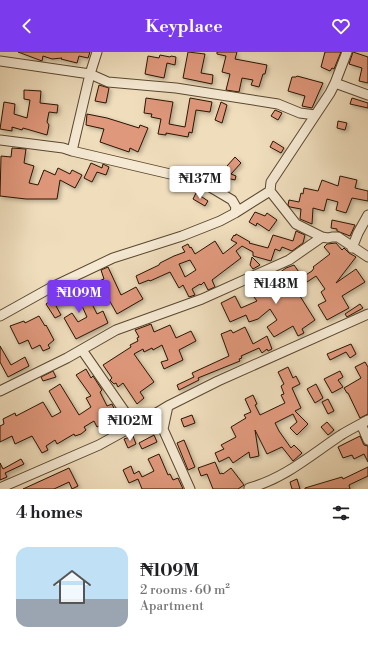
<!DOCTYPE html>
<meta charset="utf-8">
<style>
body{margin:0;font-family:"Libre Bodoni",serif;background:#f2f2f2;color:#202124;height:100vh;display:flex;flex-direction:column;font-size:15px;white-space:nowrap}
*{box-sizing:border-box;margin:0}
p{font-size:13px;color:#757577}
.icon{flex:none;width:22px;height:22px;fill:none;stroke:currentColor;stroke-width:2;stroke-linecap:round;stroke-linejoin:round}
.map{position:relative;height:437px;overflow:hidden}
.sheet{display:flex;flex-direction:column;background:#fff;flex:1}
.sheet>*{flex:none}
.price{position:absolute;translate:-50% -34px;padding:0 9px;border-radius:4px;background:#fff;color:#222;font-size:13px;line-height:26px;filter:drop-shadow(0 1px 2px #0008)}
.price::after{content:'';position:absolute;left:50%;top:24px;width:12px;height:9px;margin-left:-6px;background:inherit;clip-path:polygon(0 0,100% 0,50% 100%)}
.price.on{background:#7c3aed;color:#fff}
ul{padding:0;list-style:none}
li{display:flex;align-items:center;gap:12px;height:100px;padding:0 16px}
li span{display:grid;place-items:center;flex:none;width:112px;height:80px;border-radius:12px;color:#555}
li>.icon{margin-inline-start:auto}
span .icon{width:48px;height:48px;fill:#fffc;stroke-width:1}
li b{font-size:17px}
h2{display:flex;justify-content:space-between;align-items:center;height:48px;padding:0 16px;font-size:17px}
header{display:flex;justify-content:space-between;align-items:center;height:52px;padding:0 16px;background:#7c3aed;color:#fff;font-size:18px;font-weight:600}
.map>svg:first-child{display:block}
.building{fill:#e0987c;stroke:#291500;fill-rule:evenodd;filter:url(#shadow)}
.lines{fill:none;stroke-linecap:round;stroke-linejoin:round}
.minor-casing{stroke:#5a472f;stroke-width:11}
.minor{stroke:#f5e9d3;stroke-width:9}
</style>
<header><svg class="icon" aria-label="back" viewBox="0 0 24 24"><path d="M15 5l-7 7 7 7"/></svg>Keyplace<svg class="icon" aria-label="heart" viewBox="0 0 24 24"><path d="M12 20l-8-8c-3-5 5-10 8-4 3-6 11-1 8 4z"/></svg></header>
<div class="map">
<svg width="368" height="437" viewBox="0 0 368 437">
<defs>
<filter id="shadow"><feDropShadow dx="2" dy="2" stdDeviation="2" flood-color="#0004"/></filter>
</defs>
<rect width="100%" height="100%" fill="#efddbc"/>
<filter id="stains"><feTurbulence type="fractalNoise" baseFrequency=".005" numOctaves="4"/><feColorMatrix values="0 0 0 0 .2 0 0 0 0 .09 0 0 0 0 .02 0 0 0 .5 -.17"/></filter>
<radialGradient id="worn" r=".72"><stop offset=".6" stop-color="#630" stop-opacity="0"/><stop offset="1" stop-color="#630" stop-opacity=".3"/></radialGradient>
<path class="building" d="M18,0H90L88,6L79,4L77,11L61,7L62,6L52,7L43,4L42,9Z
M188,0L205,2L201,21L213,23L212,32L183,26Z
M217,0H237L235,7L267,13L265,22H263L259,35L251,33L253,28L242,26L239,40L226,38L230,22L222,20L226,4L217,2Z
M325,0H341L334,17L332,16L330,19L321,15Z
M353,0L368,5V31L359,29L362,16L349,12Z
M160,3L170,5L171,4L176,5L175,13L167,11L164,26L145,22L148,4L159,6Z
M297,24L323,31L312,56L302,54L305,44L288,39L292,25H296Z
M99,33L109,36L106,51L95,49Z
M24,38L41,39L40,51L58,53L57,61L49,60L47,70L49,73L47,83L23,76L22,78L12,75V79L0,77L4,50L15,52L14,62L27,66L30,48L24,47Z
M146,46L173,50L169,72L185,75L190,46L212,50L210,60L196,58L192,81L189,80L188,85L166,81V83L158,82L161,67L151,65L152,62L144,61Z
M352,46L368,51V56L350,52Z
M221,50L227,53L222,71L215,68Z
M275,58L282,61L278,68L271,64Z
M87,62L107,66L139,76L140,73L148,76L138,100L130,96L129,100L100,90L104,77L86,73Z
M338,69L347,71L345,78L337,76Z
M273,89L284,96L281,101L270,95Z
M12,96L26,97L24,111L34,114L29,131L38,133L44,118L55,123L58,116L70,122L72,118L82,123L75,136L60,128L57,147H26L0,144L1,104L11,105Z
M235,105L241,111L231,122L236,124L235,128L227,126L224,129L218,122L228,115L227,114Z
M91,111L102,116L103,112L109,115L106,123L97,120L92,130L84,126Z
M340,124L357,128L355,136L368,139V149L352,146L346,161L336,158L338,150L327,147L324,159L313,156L312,172L300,167L301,157L290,155L288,153L289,148L299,150L301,141L303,142L304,136L318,139L322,128L338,134Z
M196,141L208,149L205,154L193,147Z
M255,160L265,164L267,161L277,168L269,179L257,171L256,174L249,170Z
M332,168L355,173L350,184L337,179V177L331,176Z
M296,179L305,183L303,191L292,199L282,195L280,199L275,197L271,209L253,204V200L242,194L236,199L241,206L212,228L215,235L208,238L204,230L201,233L200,232L192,237L195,243L189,245L183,233L179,236L170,220L150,229L149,228L139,232L136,224L159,213L160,211L174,204L185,200L182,195L188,192L190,196L191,195L195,202L215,189L223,202L237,191L231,188L234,183L235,184L236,182L250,190L249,191L268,196L273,183L293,189ZM190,208L196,218L185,225L179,212Z
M336,191L342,198L344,196L349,201L356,205L336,231L356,217L365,230L342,244L349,256L327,268L318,253L326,249L321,240L325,237L316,224L307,230L304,224L312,219L314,216L313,215L330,202L324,195L327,192Z
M252,205L260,213L253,217L250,213Z
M294,213L303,226L293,233L315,268L302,277L304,281L298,284L293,274L274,285L267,275L277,268L270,257L258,267L249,270L246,263L230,270L221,251L235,244L241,256L257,249L251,241L256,238L262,245L269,238L263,230L269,226L273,231L281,224L279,221L286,216Z
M108,215L121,243L136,235L143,247L117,262L108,246L107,247L99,229L104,227L101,218Z
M77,237L82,248L92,244L95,248L91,250L97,262L103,259L108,271L76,287L64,266L72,261L78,270L87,265L82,254L78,255L74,247L56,254L61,263L55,266L46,252L53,247Z
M360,252L363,256L347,265L345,262Z
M39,264L45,274L46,273L54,288L48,293L50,296L43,299L40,293L32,297L28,288L19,292L10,274L24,269L25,271Z
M151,272L154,280L170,273L176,286L191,279L196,289L179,298L183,308L164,317L161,310L168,308L162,293L153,298L152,296L144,300L143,297L134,302L154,330L140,340L144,346L137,352L123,331L118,335L116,331L114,332L110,328L112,326L103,313L131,295L130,293L138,289L137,286L139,285L135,278Z
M245,275L253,292L267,284L272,297L268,299L267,297L262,301L259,296L241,304L242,306L239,307L240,309L198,326L199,328L179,338L177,333L194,325L192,321L229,304L221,282L231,278L233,281Z
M351,292L356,302L350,306L346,300L330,308L327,302Z
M0,294L11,313L25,305L29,314L8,325L0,310Z
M365,310L368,315V362L360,366L348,341H347L344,336L361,326L355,315Z
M288,315L293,326L296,324L300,332L292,336L301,356L295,359L308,372L297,383L290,376L297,370L293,362L275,371L279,379L291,396L294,393L302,401L293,409L282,395L267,402L255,378L259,404L250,406L249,400L233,411L229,405L219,410L215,401L224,397L221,393L236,385L231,375L246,366L244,363L251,360L245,347L253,343L257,352L255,353L260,363L285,351L281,343L284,342L281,334L284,332L278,320Z
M86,317L91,326L93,324L102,338L100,340L107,354L112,352L117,363L119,362L123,368L115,372L113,367L97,375L94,369L84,375L86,378L81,382L75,384L74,382L57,392L55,388L46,394L48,398L42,401L32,384L15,392L12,384L0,390V374L4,372L3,367L15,361L16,364L43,350L52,365L61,360L49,339L60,332L79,363L91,355L86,346L91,344L76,323Z
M53,319L56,325L43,329L41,325Z
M340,319L343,325L338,328L343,335L332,341L324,327Z
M316,332L323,346L315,351L307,337Z
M328,347L334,359L328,362L322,350Z
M192,363L195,371L184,375L181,367Z
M327,370L334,378L328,383L321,375Z
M154,383L157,390L142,397L139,391Z
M133,384L136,392L128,396L124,387Z
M360,384L364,393L368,394V410L364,402L354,407L352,403L343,406L338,395Z
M184,388L195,415L188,418L177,391Z
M159,402L168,423L170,422L173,428L178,426L183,437H142L138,427L129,431L123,418L131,414L134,422L139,419L142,425L154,419L148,407Z
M21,407L24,412L5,421L7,425L0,428V411L3,417Z
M215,410L220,422L222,421L223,422L231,416L244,433L238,437H213L207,422L201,424L198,416Z
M368,415V424L349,433L350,437H305V436L342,425L343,427Z
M69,416L78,434L72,437L69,430L54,437H23Z
M297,427L300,437H292L290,430Z"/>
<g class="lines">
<defs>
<path id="minor" d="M347,0L335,31L330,41L271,130L270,139L296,172L322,185L328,186L332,185H338L368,205
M0,9L90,22L108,30L176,36L278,52L300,61L315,63
M335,31L368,43
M0,88L63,96L72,99L90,22L97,0
M72,99L200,129L232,148L236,155L235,161
M352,196L358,181L368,163
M0,264L52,235L113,206L182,184L220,169L235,161L270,139
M82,298L134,373
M0,339L67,306L116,278L202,247L289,208L322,185
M148,366L163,377L190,437
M361,372L368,388
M163,377L168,354
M0,436L99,393L148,366L168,354L218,329L368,262
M249,436C284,427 311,403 341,383C349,378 359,373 368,368"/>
</defs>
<use href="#minor" class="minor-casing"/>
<use href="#minor" class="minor"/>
</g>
<rect width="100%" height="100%" filter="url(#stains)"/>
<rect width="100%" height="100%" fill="url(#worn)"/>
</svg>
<b class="price" style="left:200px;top:148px">₦137M</b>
<b class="price" style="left:276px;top:253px">₦148M</b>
<b class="price on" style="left:79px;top:262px">₦109M</b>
<b class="price" style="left:130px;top:390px">₦102M</b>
</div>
<section class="sheet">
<h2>4 homes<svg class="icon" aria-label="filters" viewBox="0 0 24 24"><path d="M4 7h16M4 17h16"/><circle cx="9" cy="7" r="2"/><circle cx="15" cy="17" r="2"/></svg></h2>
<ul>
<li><span style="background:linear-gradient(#bfe0f5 65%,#9aa5b1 0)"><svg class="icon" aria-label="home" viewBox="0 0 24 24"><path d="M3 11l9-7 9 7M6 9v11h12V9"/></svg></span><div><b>₦109M</b><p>2 rooms · 60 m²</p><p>Apartment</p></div></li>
</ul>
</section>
